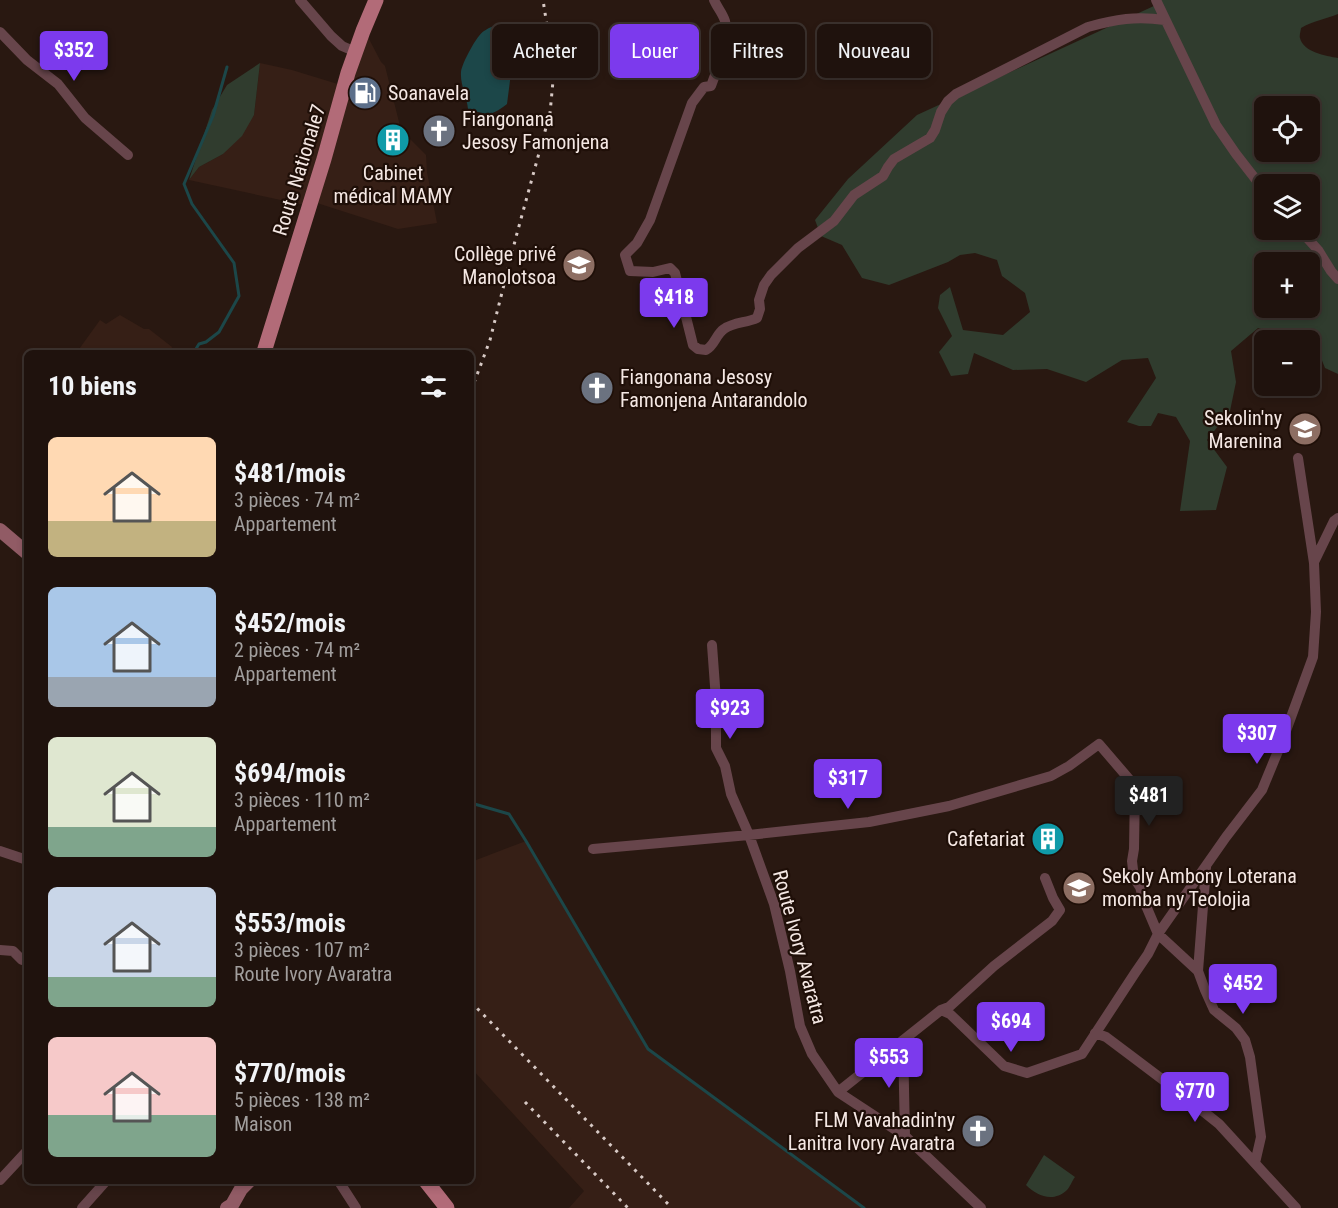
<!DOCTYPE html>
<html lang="fr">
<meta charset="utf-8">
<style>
body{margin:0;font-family:"Roboto Condensed",sans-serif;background:#2c201b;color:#f1f3f6;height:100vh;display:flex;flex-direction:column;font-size:22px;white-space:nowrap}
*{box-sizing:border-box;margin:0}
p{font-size:20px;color:#a19e9d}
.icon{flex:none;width:33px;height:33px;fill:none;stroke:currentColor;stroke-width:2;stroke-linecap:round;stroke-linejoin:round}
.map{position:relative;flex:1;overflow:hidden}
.details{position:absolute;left:24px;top:350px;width:450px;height:834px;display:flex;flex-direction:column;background:#1f120d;border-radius:9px;box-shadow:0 3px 9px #0003,0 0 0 2px #3c322e}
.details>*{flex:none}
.banner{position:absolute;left:492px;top:24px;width:570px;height:54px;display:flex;gap:12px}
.tools{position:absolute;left:1254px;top:96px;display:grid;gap:12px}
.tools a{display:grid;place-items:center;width:66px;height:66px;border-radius:9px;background:#1f120d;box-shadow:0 3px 9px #0003,0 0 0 2px #3c322e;font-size:30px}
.price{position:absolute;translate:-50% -51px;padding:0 14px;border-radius:6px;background:#7c3aed;color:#fff;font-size:20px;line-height:39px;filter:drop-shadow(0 2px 3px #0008)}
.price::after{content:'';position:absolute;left:50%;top:36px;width:18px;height:14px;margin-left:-9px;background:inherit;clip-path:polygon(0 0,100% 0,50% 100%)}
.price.on{background:#222;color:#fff}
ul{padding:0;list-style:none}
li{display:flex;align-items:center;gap:18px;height:150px;padding:0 24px}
li span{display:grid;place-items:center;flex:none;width:168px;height:120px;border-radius:9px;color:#555}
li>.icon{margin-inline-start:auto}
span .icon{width:72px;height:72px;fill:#fffc;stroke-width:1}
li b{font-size:26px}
h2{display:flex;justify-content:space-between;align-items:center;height:72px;padding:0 24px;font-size:26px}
.chip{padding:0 21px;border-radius:9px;background:#1f120d;box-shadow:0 3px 9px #0003,0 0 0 2px #3c322e;font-size:21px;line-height:54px}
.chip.on{background:#7c3aed;color:#fff}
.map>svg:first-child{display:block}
.built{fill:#361f16}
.green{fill:#303c2e;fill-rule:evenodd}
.water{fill:#1c4749}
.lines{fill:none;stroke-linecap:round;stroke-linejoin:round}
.stream{stroke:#1c4749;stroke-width:3}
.street{stroke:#67454b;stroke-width:10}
.secondary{stroke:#915b65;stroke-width:14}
.primary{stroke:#b26b78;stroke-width:15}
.rail{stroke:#d7c9c5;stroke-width:3;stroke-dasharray:3 6;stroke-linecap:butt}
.labels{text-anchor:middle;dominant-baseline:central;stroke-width:4.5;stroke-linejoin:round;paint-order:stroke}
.poi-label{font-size:20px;fill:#f5e8e4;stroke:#1f0f08;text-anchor:start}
.street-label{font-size:20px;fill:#f5e8e4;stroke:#1f0f08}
</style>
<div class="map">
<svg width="1338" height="1208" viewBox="0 0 1338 1208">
<rect width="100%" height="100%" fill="#291811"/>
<path class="built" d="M368,37L381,62L385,66L401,130L426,155L427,172L437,223L398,229L317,203L347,94Z
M260,63L292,70L341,85L304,205L189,180L199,167L223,154L254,115Z
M120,315L144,329H149L172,347L170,352H77L100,320L106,324Z
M526,841L649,1050L864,1208H569L584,1191L471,1068V862Z"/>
<path class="green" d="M1155,0H1338V14C1326,19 1313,21 1301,28C1301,30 1299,36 1300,38C1303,52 1326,56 1338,58V374L1325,368L1315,343L1258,328L1231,351L1236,382L1230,411L1207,440L1227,467L1216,510L1180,511L1190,441L1176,417L1158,413L1151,426H1139L1127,422L1156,378L1148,358L1122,360L1086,382L1047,369L1013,370L974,353L968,374L951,376L939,352L952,336L938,308L940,295L950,287L963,330L1003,335L1030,312L1025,293L1002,276L997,260L975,253L960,255L948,262L889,285L862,278L842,245L821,236L815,220L848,179L917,115L1156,5ZM1264,106H1310V152H1264ZM1264,184H1310V230H1264ZM1264,262H1310V308H1264Z
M260,63L254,115L242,136L223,154L199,167L189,180L212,110L227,85Z
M1044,1155L1075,1177C1072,1181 1070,1187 1067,1190C1053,1203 1037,1196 1026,1185Z"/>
<path class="water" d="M502,23L516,34L507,104C490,117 488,115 468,109C467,97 460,85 461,72C462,63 477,35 484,31C490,27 496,25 502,23Z"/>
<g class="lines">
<path class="stream" d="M194,352L199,344L206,342L219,332L239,296L234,263L192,204L184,184L213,116L227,67
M471,803L509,814L526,841L648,1049L864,1208"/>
<path class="street" d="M300,0L331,36L342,46L356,52
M714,0C717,7 723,14 725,21C729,37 717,71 711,86L704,87L692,103L650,220L637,243L625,255L630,271L653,272L670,268L675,273L693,345L698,349L706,350C715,345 716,334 724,329C734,322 746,323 757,318L760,309L759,300L764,285L771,275L798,248L834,221L854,195L883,176L888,167L894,159L930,138L935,130L941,112L948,101L956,94L1088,27C1116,19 1136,16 1165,20
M1156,0L1216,125L1236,154L1264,190
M0,32L27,60L58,84L85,118L128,155
M1300,230L1318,250L1331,271L1338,279
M1314,562L1334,521L1338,518
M712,645L716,700V748L725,766L731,794L749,835L774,904L790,971L800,1026L812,1054L838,1092L905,1136L981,1208
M593,849L749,835L869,822L949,806L1051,776L1069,766L1099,744L1135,786L1134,849L1132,861L1134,878L1140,887L1144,901L1158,934L1198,971
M0,851L27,860
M1206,867L1198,971L1205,990L1214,1010L1236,1028L1245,1040L1250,1057L1261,1137L1255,1163
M0,950L13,951L22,960H27
M941,1010L950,1014L1004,1066L1027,1073L1082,1054L1135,973L1148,954L1158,934L1226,837L1262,790L1283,739L1313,657L1316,612L1314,563L1298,458
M1095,1033L1106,1037L1130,1055L1179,1092L1219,1124L1296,1208
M903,1041L905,1136
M838,1092L941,1010L949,1007L994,966L1052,921L1060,910L1053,898L1045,878
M0,1180L27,1151
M338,1180L356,1208
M82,1208L107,1180"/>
<path class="secondary" d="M0,530L27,553
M227,1208L232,1205L241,1189L250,1180"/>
<path class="primary" d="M264,352L324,159L348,73L363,31L376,0
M425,1180L447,1208"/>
<path class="rail" d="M471,391L490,340L516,237L550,113L553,81L550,45L543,0
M471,1002L672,1208
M525,1102L628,1208"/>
</g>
<defs>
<symbol id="fuel-disc" viewBox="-11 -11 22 22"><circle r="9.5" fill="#5c6f8a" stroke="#1f0f08"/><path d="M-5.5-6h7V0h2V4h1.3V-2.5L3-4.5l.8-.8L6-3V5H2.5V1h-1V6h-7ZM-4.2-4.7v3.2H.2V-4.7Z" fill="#fff"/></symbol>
<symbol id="church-disc" viewBox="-11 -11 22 22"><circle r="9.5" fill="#6b7280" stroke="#1f0f08"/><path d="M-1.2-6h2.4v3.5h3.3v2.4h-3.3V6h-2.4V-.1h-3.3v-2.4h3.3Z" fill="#fff"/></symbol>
<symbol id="building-disc" viewBox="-11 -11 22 22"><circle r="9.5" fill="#0f9aa8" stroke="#1f0f08"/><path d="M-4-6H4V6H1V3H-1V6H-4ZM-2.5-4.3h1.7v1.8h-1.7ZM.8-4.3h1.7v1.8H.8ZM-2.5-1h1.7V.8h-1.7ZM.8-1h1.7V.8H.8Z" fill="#fff"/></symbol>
<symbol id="school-disc" viewBox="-11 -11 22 22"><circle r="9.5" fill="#8d6e63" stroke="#1f0f08"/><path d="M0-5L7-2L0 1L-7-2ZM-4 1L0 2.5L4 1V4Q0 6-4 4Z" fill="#fff"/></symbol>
<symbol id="university-disc" viewBox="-11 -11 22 22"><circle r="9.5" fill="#8d6e63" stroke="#1f0f08"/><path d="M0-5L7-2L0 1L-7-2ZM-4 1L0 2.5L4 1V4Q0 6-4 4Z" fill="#fff"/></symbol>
</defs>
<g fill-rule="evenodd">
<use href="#fuel-disc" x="346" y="74" width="38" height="38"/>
<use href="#church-disc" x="420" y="112" width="38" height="38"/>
<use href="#building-disc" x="374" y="121" width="38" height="38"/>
<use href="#school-disc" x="560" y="246" width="38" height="38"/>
<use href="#church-disc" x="578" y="369" width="38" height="38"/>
<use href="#school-disc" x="1286" y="410" width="38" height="38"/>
<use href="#building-disc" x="1029" y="820" width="38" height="38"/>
<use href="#university-disc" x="1060" y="869" width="38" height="38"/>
<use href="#church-disc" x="959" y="1112" width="38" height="38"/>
</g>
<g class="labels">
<g class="poi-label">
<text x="388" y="93">Soanavela</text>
<text x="462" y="119">Fiangonana<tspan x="462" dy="23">Jesosy Famonjena</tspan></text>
<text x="393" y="173" text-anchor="middle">Cabinet<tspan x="393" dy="23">médical MAMY</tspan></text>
<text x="556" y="254" text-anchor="end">Collège privé<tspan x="556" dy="23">Manolotsoa</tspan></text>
<text x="620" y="377">Fiangonana Jesosy<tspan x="620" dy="23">Famonjena Antarandolo</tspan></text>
<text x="1282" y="418" text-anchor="end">Sekolin'ny<tspan x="1282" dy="23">Marenina</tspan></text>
<text x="1025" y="839" text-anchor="end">Cafetariat</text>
<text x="1102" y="876">Sekoly Ambony Loterana<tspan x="1102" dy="23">momba ny Teolojia</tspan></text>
<text x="955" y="1120" text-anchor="end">FLM Vavahadin'ny<tspan x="955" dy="23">Lanitra Ivory Avaratra</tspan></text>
</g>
<g class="street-label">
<text transform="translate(299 170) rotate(-73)">Route Nationale7</text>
<text transform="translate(800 947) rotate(75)">Route Ivory Avaratra</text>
</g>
</g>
</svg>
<div class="tools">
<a><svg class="icon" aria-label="locate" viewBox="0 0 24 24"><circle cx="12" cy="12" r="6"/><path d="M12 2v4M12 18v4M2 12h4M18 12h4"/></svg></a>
<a><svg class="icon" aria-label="layers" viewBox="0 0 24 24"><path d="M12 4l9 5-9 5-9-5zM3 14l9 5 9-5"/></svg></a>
<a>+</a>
<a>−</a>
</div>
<b class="price" style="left:74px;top:82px">$352</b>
<b class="price" style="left:674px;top:329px">$418</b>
<b class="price" style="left:730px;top:740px">$923</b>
<b class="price" style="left:1257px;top:765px">$307</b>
<b class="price" style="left:848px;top:810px">$317</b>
<b class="price on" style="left:1149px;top:827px">$481</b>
<b class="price" style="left:1243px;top:1015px">$452</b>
<b class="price" style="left:1011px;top:1053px">$694</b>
<b class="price" style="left:889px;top:1089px">$553</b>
<b class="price" style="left:1195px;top:1123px">$770</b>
<div class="banner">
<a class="chip">Acheter</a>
<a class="chip on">Louer</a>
<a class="chip">Filtres</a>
<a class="chip">Nouveau</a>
</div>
<section class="details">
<h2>10 biens<svg class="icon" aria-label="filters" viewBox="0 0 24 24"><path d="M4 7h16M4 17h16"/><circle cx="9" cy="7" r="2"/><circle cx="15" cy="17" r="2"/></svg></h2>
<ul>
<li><span style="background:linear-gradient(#ffd9b3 70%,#c2b280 0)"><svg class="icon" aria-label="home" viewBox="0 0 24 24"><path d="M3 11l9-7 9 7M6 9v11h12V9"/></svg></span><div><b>$481/mois</b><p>3 pièces · 74 m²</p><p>Appartement</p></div></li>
<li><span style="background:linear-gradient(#a9c7e8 75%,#9aa5b1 0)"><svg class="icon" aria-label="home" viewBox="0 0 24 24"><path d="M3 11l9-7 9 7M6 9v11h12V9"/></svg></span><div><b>$452/mois</b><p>2 pièces · 74 m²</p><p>Appartement</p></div></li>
<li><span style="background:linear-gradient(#dfe7d0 75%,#7fa58c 0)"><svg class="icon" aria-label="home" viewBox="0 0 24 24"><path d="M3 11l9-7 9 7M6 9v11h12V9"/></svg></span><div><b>$694/mois</b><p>3 pièces · 110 m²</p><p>Appartement</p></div></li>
<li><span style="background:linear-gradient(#c9d6e8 75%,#7fa58c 0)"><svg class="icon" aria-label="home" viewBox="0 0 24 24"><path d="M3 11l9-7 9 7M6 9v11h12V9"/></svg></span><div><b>$553/mois</b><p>3 pièces · 107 m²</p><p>Route Ivory Avaratra</p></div></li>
<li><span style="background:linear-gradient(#f6c9c9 65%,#7fa58c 0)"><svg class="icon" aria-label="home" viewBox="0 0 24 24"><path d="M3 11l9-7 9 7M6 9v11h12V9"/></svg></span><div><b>$770/mois</b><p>5 pièces · 138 m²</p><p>Maison</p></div></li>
</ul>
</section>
</div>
